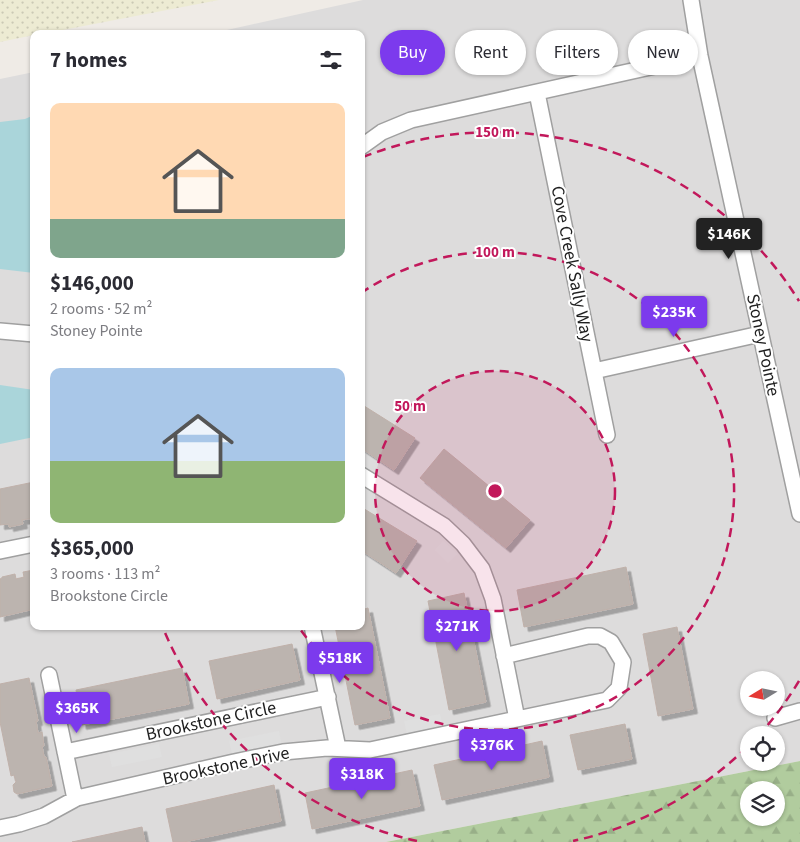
<!DOCTYPE html>
<meta charset="utf-8">
<style>
body{margin:0;font-family:"Source Sans 3",sans-serif;background:#f7f7f7;color:#2b2b33;height:100vh;display:flex;flex-direction:column;font-size:19px;white-space:nowrap}
*{box-sizing:border-box;margin:0}
p{font-size:16px;color:#7c7c81}
.icon{flex:none;width:28px;height:28px;fill:none;stroke:currentColor;stroke-width:2;stroke-linecap:round;stroke-linejoin:round}
.map{position:relative;flex:1;overflow:hidden}
.drawer{position:absolute;left:30px;top:30px;width:335px;height:600px;display:flex;flex-direction:column;background:#fff;border-radius:10px;box-shadow:0 1px 4px #0004}
.drawer>*{flex:none}
.banner{position:absolute;left:380px;top:30px;width:345px;height:45px;display:flex;gap:10px}
.needle{width:32px;rotate:260deg}
.controls{position:absolute;left:740px;top:671px;display:grid;gap:10px}
.controls a{display:grid;place-items:center;width:45px;height:45px;border-radius:50%;background:#fff;box-shadow:0 1px 4px #0004;font-size:25px}
.price{position:absolute;translate:-50% -42px;padding:0 11px;border-radius:5px;background:#7c3aed;color:#fff;font-size:16px;line-height:32px;filter:drop-shadow(0 1px 2px #0008)}
.price::after{content:'';position:absolute;left:50%;top:30px;width:15px;height:11px;margin-left:-8px;background:inherit;clip-path:polygon(0 0,100% 0,50% 100%)}
.price.selected{background:#222;color:#fff}
ul{padding:0;list-style:none}
li{display:grid;align-content:center;gap:10px;height:265px;padding:0 20px}
li span{display:grid;place-items:center;height:155px;border-radius:10px;color:#555}
li>.icon{margin-inline-start:auto}
span .icon{width:90px;height:90px;fill:#fffc;stroke-width:1}
li b{font-size:21px}
h2{display:flex;justify-content:space-between;align-items:center;height:60px;padding:0 20px;font-size:21px}
.pill{padding:0 18px;border-radius:22px;background:#fff;box-shadow:0 1px 4px #0004;font-size:18px;line-height:45px}
.pill.selected{background:#7c3aed;color:#fff}
.map>svg:first-child{display:block}
.residential{fill:#dddcdc;fill-rule:evenodd}
.farmland{fill:url(#farmland-dots)}
.forest{fill:url(#forest-firs);fill-rule:evenodd}
.parking{fill:#dfdfdf}
.water{fill:#aad5da}
.building{fill:#bcb4af;stroke:#c0b1aa;filter:url(#shadow)}
.lines{fill:none;stroke-linecap:round;stroke-linejoin:round}
.street-casing{stroke:#a0a0a0;stroke-width:18}
.street{stroke:#fff;stroke-width:15}
.ring{fill:none;stroke:#c2185b;stroke-width:2.5;stroke-dasharray:9 6}
.labels{text-anchor:middle;dominant-baseline:central;stroke-width:4;stroke-linejoin:round;paint-order:stroke}
.street-label{font-size:18px;fill:#1f1f1f;stroke:#fff}
.centre{fill:#c2185b;stroke:#fff;stroke-width:2.5}
.ring-label{font-size:15px;text-anchor:middle;font-weight:bold;fill:#c2185b;stroke:#fff;stroke-width:4;stroke-linejoin:round;paint-order:stroke}
</style>
<div class="map">
<svg width="800" height="842" viewBox="0 0 800 842">
<defs>
<pattern id="farmland-dots" width="8" height="8" patternUnits="userSpaceOnUse" patternTransform="scale(1.25)"><rect width="8" height="8" fill="#edebd3"/><path d="M2 2h.1M6 6h.1" fill="none" stroke="#cbc9b5" stroke-width="1.8" stroke-linecap="round"/></pattern>
<pattern id="forest-firs" width="22" height="20" patternUnits="userSpaceOnUse" patternTransform="scale(1.25)"><rect width="22" height="20" fill="#b1cc9e"/><path d="M5 1l3.5 6h-7zM16 11l3.5 6h-7z" fill="#98af88"/></pattern>
<filter id="shadow"><feDropShadow dx="4.5" dy="4.5" stdDeviation="0" flood-color="#0004"/></filter>
</defs>
<rect width="100%" height="100%" fill="#efebe6"/>
<path class="residential" d="M363,0H800V761L386,842H0V79L34,72V626H361V34H209ZM749,680H776V708H749ZM749,735H776V762H749Z"/>
<path class="farmland" d="M0,0H219L42,34H34V35L0,42Z"/>
<path class="forest" d="M800,761V842H386ZM749,790H776V818H749Z"/>
<path class="parking" d="M443,541L457,554L448,563L435,550Z
M440,714L443,726L407,734L404,721Z
M279,731L283,752L234,762L229,741Z
M159,744L162,757L112,767L109,754Z"/>
<path class="water" d="M34,115V273L0,269V122L25,119Z
M0,385L34,390V437L0,444Z"/>
<path class="building" d="M361,404L415,438L394,470L361,448Z
M444,449L530,520L506,548L420,478Z
M34,482V518L22,520L23,524L9,527V524L0,525V489Z
M361,507L417,541L396,573L361,550Z
M626,567L633,604L524,627L517,590Z
M34,570V609L0,617V579L2,578V577L15,574L16,579L24,577L23,572Z
M464,593L486,702L449,710L428,601Z
M368,608L390,718L355,725L335,626H361V610Z
M677,627L693,709L658,716L643,634Z
M292,644L300,680L217,699L209,661Z
M182,668L189,704L82,725L76,690Z
M29,678L38,721H36L38,733L42,732L44,746H42L44,757H46L52,786L17,794L14,792L13,785L16,782L14,775L11,776L0,722V684Z
M625,724L632,759L578,770L570,735Z
M542,741L549,777L442,800L434,765Z
M412,770L420,806L312,829L305,793Z
M274,785L281,821L184,842H173L166,809Z
M142,827L145,842H72Z"/>
<g class="lines">
<defs>
<path id="street" d="M691,0L700,56L800,514
M537,93L607,435
M361,147L382,132L411,120L700,56
M0,331L34,334
M594,371L760,334
M361,475L444,526L463,544L482,569L493,599L517,719
M0,551L34,544
M312,626L338,748
M49,675L75,799
M775,718L800,711
M65,752L328,697
M0,828L19,824L44,816L77,798L234,762L283,752L327,748L370,750L607,700L619,688L623,662L611,642L600,636H588L504,656"/>
</defs>
<use href="#street" class="street-casing"/>
<use href="#street" class="street"/>
</g>
<circle cx="495" cy="491" r="120" fill="#c2185b" fill-opacity=".12"/>
<g class="ring">
<circle cx="495" cy="491" r="120"/>
<path d="M361 293A239 239 0 1 1 298 626"/>
<path d="M799 681A359 359 0 0 1 760 734M747 747A359 359 0 0 1 573 841M417 841A359 359 0 0 1 163 628M363 157A359 359 0 0 1 799 301"/>
</g>
<g class="labels">
<g class="street-label">
<text transform="translate(572 264) rotate(79)">Cove Creek Sally Way</text>
<text transform="translate(763 345) rotate(78)">Stoney Pointe</text>
<text transform="translate(211 721) rotate(-12)">Brookstone Circle</text>
<text transform="translate(226 766) rotate(-12)">Brookstone Drive</text>
</g>
</g>
<circle cx="495" cy="491" r="8" class="centre"/>
<g class="ring-label">
<text x="495" y="137">150 m</text>
<text x="495" y="257">100 m</text>
<text x="410" y="411">50 m</text>
</g>
</svg>
<div class="controls">
<a><svg class="needle" viewBox="-14 -14 28 28"><path d="M0-13l5 13h-10z" fill="#e53935"/><path d="M0 13l5-13h-10z" fill="#7c7c81"/></svg></a>
<a><svg class="icon" aria-label="locate" viewBox="0 0 24 24"><circle cx="12" cy="12" r="6"/><path d="M12 2v4M12 18v4M2 12h4M18 12h4"/></svg></a>
<a><svg class="icon" aria-label="layers" viewBox="0 0 24 24"><path d="M12 4l9 5-9 5-9-5zM3 14l9 5 9-5"/></svg></a>
</div>
<b class="price selected" style="left:729px;top:260px">$146K</b>
<b class="price" style="left:674px;top:338px">$235K</b>
<b class="price" style="left:457px;top:652px">$271K</b>
<b class="price" style="left:340px;top:684px">$518K</b>
<b class="price" style="left:77px;top:734px">$365K</b>
<b class="price" style="left:492px;top:771px">$376K</b>
<b class="price" style="left:362px;top:800px">$318K</b>
<div class="banner">
<a class="pill selected">Buy</a>
<a class="pill">Rent</a>
<a class="pill">Filters</a>
<a class="pill">New</a>
</div>
<section class="drawer">
<h2>7 homes<svg class="icon" aria-label="filters" viewBox="0 0 24 24"><path d="M4 7h16M4 17h16"/><circle cx="9" cy="7" r="2"/><circle cx="15" cy="17" r="2"/></svg></h2>
<ul>
<li><span style="background:linear-gradient(#ffd9b3 75%,#7fa58c 0)"><svg class="icon" aria-label="home" viewBox="0 0 24 24"><path d="M3 11l9-7 9 7M6 9v11h12V9"/></svg></span><div><b>$146,000</b><p>2 rooms · 52 m²</p><p>Stoney Pointe</p></div></li>
<li><span style="background:linear-gradient(#a9c7e8 60%,#8fb573 0)"><svg class="icon" aria-label="home" viewBox="0 0 24 24"><path d="M3 11l9-7 9 7M6 9v11h12V9"/></svg></span><div><b>$365,000</b><p>3 rooms · 113 m²</p><p>Brookstone Circle</p></div></li>
</ul>
</section>
</div>
